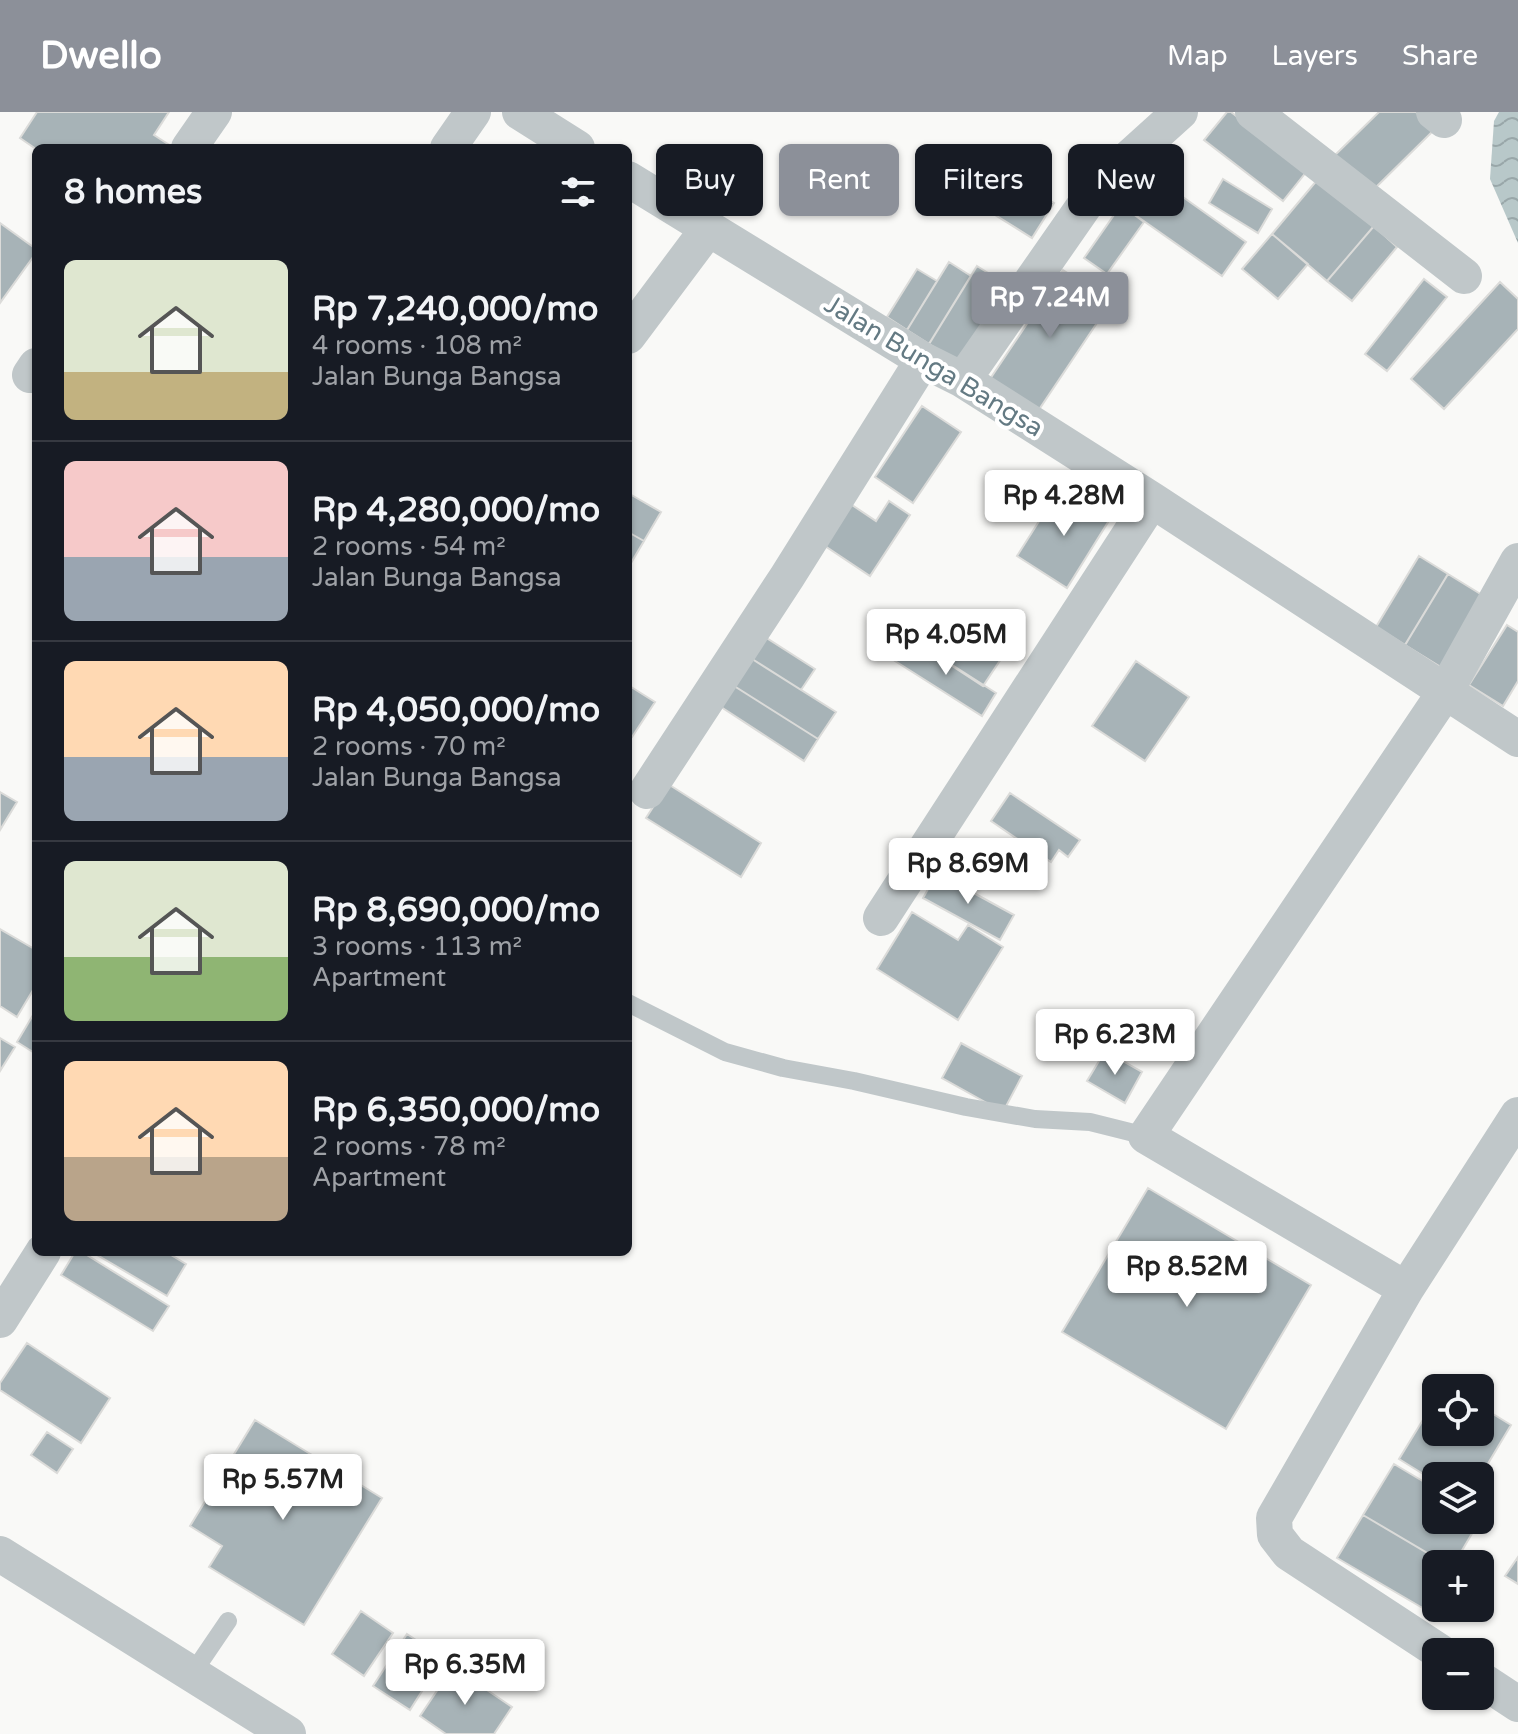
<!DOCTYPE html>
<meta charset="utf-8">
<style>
body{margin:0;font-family:"Varela Round",sans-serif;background:#20242c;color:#f1f3f6;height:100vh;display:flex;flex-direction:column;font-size:30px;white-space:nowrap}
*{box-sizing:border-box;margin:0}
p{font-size:26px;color:#9ea1a6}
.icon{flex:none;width:44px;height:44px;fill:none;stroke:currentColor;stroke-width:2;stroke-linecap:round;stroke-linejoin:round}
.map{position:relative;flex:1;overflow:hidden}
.side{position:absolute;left:32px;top:32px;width:600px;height:1112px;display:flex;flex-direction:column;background:#171b24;border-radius:12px;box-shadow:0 2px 6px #0004}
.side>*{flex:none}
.hud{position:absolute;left:656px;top:32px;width:742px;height:72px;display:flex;gap:16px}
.fabs{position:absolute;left:1422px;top:1262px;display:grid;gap:16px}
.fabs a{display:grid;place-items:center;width:72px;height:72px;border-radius:12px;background:#171b24;box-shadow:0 2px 6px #0004;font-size:40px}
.price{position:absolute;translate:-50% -68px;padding:0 18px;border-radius:8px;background:#fff;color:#222;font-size:26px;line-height:52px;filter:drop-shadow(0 2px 4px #0008)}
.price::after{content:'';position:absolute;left:50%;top:48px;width:24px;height:18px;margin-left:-12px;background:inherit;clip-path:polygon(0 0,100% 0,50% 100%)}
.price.current{background:#8c9099;color:#fff}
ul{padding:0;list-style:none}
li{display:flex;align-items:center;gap:24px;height:200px;padding:0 32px}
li+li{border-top:2px solid #363941}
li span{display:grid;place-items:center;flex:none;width:224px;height:160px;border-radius:12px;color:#555}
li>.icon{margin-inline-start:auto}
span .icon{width:96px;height:96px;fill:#fffc;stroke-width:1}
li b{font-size:34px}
h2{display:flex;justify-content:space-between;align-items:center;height:96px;padding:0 32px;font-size:34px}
.chip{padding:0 28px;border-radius:12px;background:#171b24;box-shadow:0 2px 6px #0004;font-size:28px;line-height:72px}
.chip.current{background:#8c9099;color:#fff}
header{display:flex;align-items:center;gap:48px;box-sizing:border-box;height:112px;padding:0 40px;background:#8c9099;color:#fff}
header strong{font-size:38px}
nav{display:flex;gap:44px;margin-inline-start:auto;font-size:28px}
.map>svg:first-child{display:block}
.water{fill:url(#water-waves)}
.building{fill:#a7b3b7;stroke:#dbdbd9;stroke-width:2}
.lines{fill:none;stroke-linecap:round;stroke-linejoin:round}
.service{stroke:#c0c7c9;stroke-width:18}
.minor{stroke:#c0c7c9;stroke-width:36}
.labels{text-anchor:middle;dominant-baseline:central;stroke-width:8;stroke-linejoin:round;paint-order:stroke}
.street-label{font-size:26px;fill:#647a83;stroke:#fff}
</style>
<header>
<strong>Dwello</strong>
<nav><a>Map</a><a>Layers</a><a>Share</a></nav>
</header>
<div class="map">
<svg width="1518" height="1622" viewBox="0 0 1518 1622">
<defs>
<pattern id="water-waves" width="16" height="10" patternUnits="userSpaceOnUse" patternTransform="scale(2)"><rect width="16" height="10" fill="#b8c8c9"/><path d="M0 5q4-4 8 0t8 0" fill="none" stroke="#99a7a9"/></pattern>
</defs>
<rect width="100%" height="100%" fill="#f9f9f7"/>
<path class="water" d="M1499,0H1518V131L1490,67L1494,9Z"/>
<path class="building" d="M37,0H169L154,23L174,36L36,37L20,26Z
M1227,0H1231L1307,59L1283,89L1204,28Z
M1379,0H1416L1434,18L1367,84L1330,48Z
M969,38L1054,91L1032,126L947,73Z
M1145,58L1246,130L1222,164L1121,93Z
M1223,67L1272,97L1258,121L1209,91Z
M1318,67L1374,114L1327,169L1272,122Z
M1121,93L1144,110L1107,162L1084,146Z
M0,111L36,137V141L0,191Z
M1374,114L1397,135L1352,189L1327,169Z
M1272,122L1308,152L1278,187L1242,157Z
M949,150L971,164L929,232L907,218Z
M977,154L1012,176L963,253L929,232Z
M917,157L937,169L907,218L887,205Z
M1063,158L1111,190L1038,299L990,267Z
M1424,167L1447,185L1387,259L1365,242Z
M1500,170L1518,187V217L1444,297L1411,267Z
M922,294L961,320L913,391L875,365Z
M1060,376L1110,407L1067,476L1017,444Z
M628,381L661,400L644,429L628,420Z
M846,389L876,409L889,389L910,403L870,464L819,430Z
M628,420L644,429L628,456Z
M1419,444L1448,462L1405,533L1376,515Z
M1448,462L1487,486L1444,557L1405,533Z
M937,501L1003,544L983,574L917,531Z
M1507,513L1518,520V569L1503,594L1469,573Z
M762,523L815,557L801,578L749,545Z
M910,526L996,581L982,604L895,549Z
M749,545L836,600L818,627L731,572Z
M1136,549L1189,585L1145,649L1092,614Z
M731,572L818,627L804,649L718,593Z
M628,573L655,590L632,625L628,623Z
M668,672L761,731L741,765L646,706Z
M0,680L17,690L0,718Z
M1010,681L1080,728L1068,745L1059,738L1051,750L991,709Z
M937,761L1014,803L1000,828L923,786Z
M912,800L958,828L968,813L1003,835L958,908L877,857Z
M0,817L36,838V873L17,905L0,894Z
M36,898V942L17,930Z
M0,926L15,935L0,959Z
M961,931L1022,964L1003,1000L942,966Z
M1105,939L1142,960L1125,991L1087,969Z
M1148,1076L1311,1173L1226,1317L1062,1220Z
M75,1140H82L169,1194L153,1219L61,1163Z
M92,1140H166L186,1152L167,1184Z
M27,1231L110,1286L81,1331L0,1278V1271Z
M1480,1294L1511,1313L1480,1365L1436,1364V1370L1399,1347L1429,1298L1436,1302V1320H1480Z
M255,1308L382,1386L304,1513L209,1455L222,1434L190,1414Z
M47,1320L73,1337L57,1361L31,1343Z
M1394,1352L1436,1377V1408H1480L1454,1452H1446L1363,1403Z
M1363,1403L1446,1452H1436V1481L1426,1498L1337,1446Z
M1518,1445V1472L1505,1464Z
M361,1499L393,1521L364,1564L332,1542Z
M407,1522L443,1546L410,1598L373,1574Z
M453,1555L512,1595L494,1622H446L420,1604Z"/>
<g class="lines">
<path class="service" d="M628,891L725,940L783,956L854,969L966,995L1035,1007L1090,1010L1146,1024
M192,1562L228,1509"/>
<path class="minor" d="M520,0L577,36
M1253,0L1464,164
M1434,0L1444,8
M189,36L214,0
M448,36L473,0
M628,67L923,248L963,268L1152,388L1518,627
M628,224L708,117
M30,263L36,254
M963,268L1098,74L1180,0
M647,679L787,465L923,248
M881,806L1152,388
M1406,1177L1146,1024L1445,580L1518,449
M0,1208L43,1140
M0,1442L288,1622
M1440,1540L1289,1441L1275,1423L1274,1406L1406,1177L1518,1003
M1480,1567L1518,1592"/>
</g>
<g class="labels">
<g class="street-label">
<text transform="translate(934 254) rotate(31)">Jalan Bunga Bangsa</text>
</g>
</g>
</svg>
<div class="fabs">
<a><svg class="icon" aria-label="locate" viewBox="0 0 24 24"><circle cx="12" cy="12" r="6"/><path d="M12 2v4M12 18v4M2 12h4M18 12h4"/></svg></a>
<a><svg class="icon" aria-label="layers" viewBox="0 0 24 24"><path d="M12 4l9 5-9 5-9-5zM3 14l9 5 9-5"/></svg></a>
<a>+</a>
<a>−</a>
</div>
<b class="price current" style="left:1050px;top:228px">Rp 7.24M</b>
<b class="price" style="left:1064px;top:426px">Rp 4.28M</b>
<b class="price" style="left:946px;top:565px">Rp 4.05M</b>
<b class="price" style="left:968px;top:794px">Rp 8.69M</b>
<b class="price" style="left:1115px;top:965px">Rp 6.23M</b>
<b class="price" style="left:1187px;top:1197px">Rp 8.52M</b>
<b class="price" style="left:283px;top:1410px">Rp 5.57M</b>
<b class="price" style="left:465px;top:1595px">Rp 6.35M</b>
<div class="hud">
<a class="chip">Buy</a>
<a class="chip current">Rent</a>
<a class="chip">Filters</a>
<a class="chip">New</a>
</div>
<section class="side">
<h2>8 homes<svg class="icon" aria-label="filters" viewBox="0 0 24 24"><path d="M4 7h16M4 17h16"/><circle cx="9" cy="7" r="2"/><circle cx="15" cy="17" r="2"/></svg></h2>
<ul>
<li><span style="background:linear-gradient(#dfe7d0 70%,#c2b280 0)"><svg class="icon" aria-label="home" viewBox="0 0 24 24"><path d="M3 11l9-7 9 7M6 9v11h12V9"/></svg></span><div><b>Rp 7,240,000/mo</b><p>4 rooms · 108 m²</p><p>Jalan Bunga Bangsa</p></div></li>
<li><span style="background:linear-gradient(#f6c9c9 60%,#9aa5b1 0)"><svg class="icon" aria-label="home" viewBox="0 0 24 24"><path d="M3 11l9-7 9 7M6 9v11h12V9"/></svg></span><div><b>Rp 4,280,000/mo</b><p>2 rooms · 54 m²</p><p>Jalan Bunga Bangsa</p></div></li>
<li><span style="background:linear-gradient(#ffd9b3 60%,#9aa5b1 0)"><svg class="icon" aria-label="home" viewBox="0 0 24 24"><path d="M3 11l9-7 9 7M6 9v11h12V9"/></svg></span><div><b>Rp 4,050,000/mo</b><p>2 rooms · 70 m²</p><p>Jalan Bunga Bangsa</p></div></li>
<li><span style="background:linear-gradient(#dfe7d0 60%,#8fb573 0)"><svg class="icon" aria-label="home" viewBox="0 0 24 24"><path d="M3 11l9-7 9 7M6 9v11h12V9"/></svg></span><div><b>Rp 8,690,000/mo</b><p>3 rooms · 113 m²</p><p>Apartment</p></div></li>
<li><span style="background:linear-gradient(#ffd9b3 60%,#b9a48a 0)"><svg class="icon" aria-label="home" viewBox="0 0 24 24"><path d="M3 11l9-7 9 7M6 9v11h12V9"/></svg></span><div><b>Rp 6,350,000/mo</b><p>2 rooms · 78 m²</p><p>Apartment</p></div></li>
</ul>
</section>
</div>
